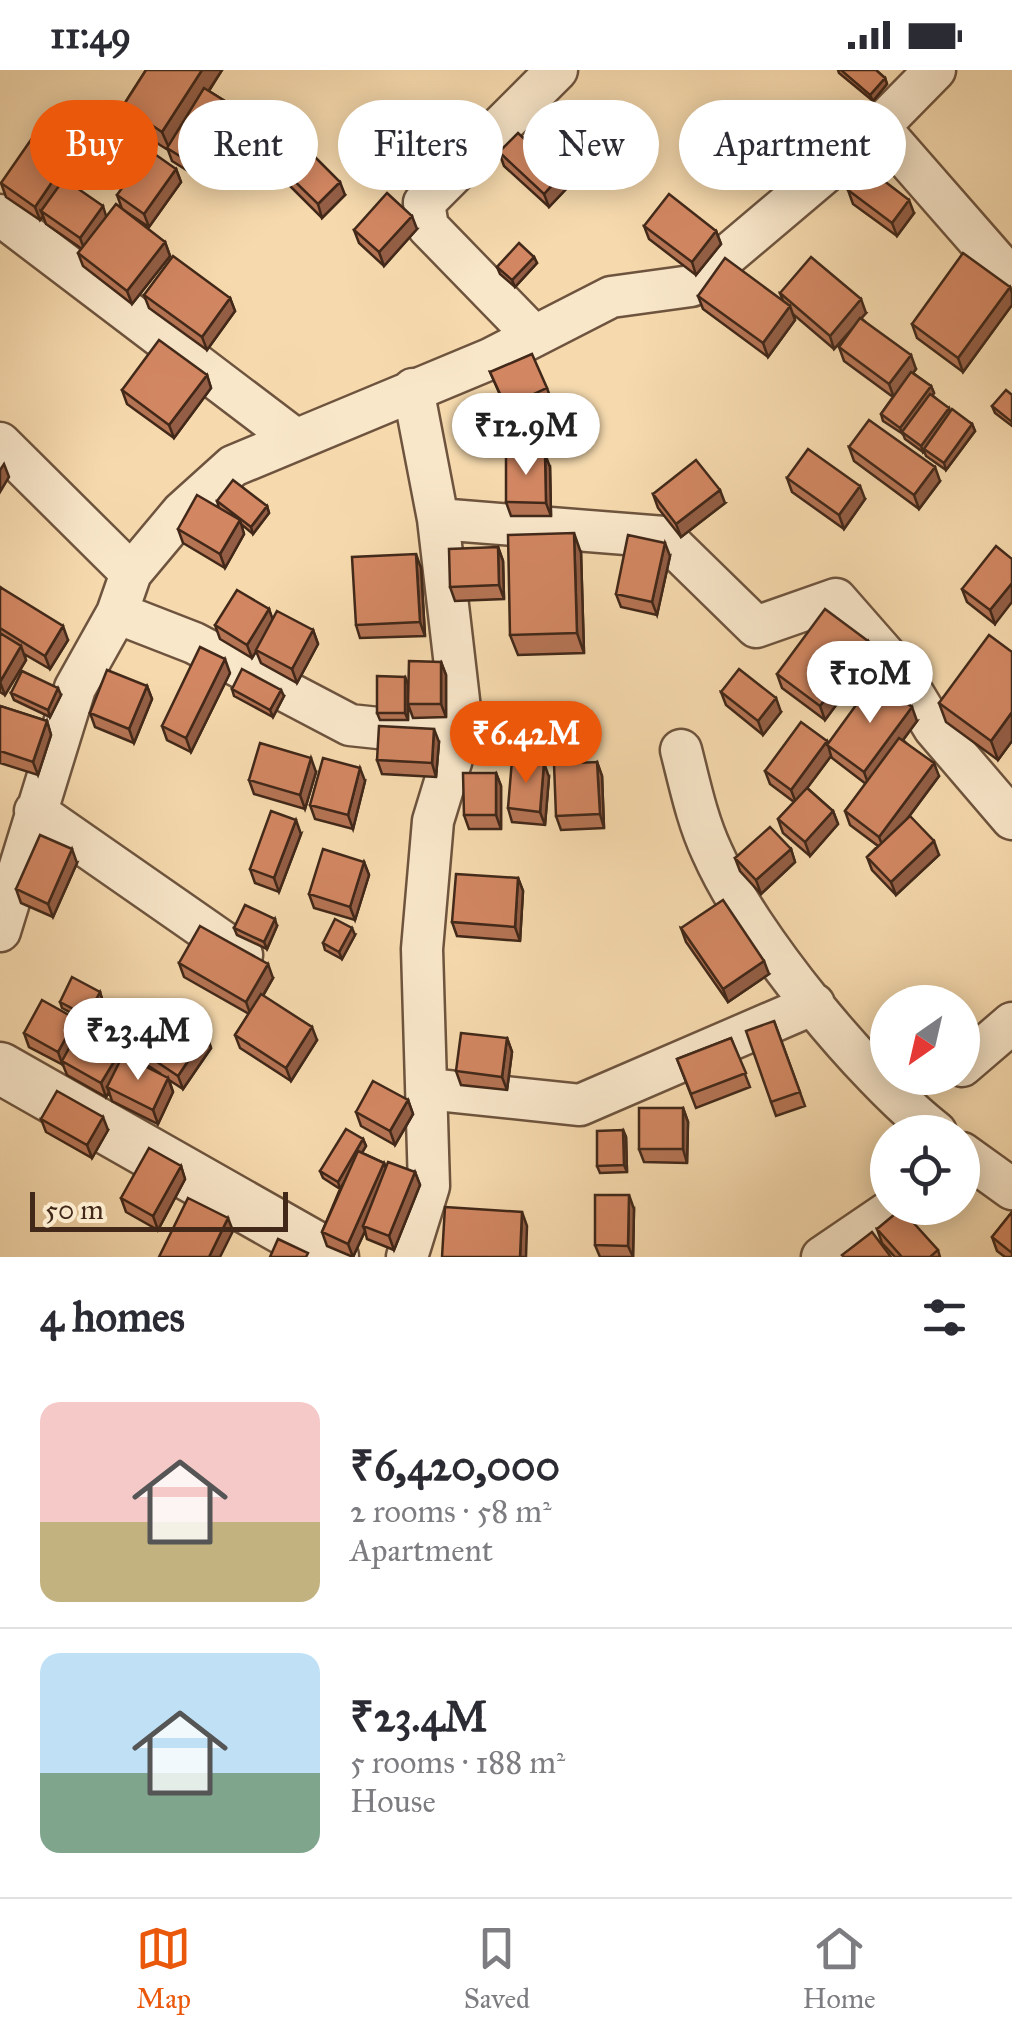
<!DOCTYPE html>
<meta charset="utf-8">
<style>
body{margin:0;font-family:"IM FELL Great Primer",serif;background:#f7f7f7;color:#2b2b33;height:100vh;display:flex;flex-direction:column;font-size:38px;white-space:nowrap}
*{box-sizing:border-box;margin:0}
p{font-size:32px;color:#7c7c81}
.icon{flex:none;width:55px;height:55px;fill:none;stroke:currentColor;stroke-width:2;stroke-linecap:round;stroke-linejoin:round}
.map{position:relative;height:1187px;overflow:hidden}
.side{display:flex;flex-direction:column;background:#fff;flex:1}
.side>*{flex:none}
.guide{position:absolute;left:30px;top:30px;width:952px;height:90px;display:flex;gap:20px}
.needle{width:65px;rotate:214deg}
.fabs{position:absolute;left:870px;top:915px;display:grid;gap:20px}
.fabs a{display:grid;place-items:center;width:110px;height:110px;border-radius:50%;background:#fff;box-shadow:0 5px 25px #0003;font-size:50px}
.scale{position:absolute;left:30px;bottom:25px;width:258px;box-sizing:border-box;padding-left:10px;border:5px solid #412819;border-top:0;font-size:28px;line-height:35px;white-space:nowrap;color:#412819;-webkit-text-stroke:8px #f9e7ca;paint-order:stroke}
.price{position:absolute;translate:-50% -85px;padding:0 22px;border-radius:35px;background:#fff;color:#222;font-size:32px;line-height:65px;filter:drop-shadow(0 2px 5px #0008)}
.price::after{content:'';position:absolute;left:50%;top:60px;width:30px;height:22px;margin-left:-15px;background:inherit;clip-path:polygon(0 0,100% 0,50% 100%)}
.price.selected{background:#ea580c;color:#fff}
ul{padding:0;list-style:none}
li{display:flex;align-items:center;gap:30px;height:250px;padding:0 40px}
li+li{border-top:2px solid #e1e1e2}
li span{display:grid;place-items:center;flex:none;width:280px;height:200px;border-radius:20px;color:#555}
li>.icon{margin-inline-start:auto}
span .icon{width:120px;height:120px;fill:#fffc;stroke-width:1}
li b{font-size:42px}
h2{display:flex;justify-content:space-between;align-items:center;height:120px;padding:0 40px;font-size:42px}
.chip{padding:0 35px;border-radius:45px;background:#fff;box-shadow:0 5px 25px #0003;font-size:35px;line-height:90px}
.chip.selected{background:#ea580c;color:#fff}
.status{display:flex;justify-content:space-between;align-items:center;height:70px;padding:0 50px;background:#fff;direction:ltr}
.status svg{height:28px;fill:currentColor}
.tabs{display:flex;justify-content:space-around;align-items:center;height:140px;border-top:2px solid #e1e1e2;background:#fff;font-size:28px;color:#7c7c81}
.tabs a{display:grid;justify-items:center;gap:5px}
.tabs .selected{color:#ea580c}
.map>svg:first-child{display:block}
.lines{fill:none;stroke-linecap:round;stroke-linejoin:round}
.minor-casing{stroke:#6e543e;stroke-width:45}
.tertiary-casing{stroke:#6e543e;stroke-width:55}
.minor{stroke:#f9e7ca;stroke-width:40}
.tertiary{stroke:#f9e7ca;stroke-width:50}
.wall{fill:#b57454;stroke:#412819;stroke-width:2.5}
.shaded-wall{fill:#935e45;stroke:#412819;stroke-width:2.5}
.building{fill:#d28762;stroke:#412819;stroke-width:2.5}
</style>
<div class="status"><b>11:49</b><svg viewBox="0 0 49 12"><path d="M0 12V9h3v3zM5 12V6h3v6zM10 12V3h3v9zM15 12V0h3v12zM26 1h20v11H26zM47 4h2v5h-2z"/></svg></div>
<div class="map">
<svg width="1012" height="1187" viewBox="0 0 1012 1187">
<rect width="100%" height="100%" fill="#f6daae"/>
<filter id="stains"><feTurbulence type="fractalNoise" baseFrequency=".002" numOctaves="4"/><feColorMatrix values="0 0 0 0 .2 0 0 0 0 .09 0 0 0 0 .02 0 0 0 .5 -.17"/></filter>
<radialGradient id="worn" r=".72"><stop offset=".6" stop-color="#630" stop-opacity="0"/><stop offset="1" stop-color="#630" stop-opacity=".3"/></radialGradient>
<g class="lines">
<defs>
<path id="minor" d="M879,57L1012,209
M0,145L295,369
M534,266L428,157L424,133L557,0
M0,373L131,503
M438,449L664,467L756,557L836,529L900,602L934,658L1012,749
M117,543L194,573L350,655L397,660L462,656
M681,680C690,715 697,750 712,782C749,866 864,1006 936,1062
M35,741L242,885
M0,861L75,618L117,543L131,503L182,442L233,396L490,289L611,227L691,216L879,57L935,0
M962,996L1012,953
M428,1019L580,1035L814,934
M962,1083L1012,1119
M407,1187L429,1116L422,879L433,751L462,656L438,449L413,319
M822,1187L894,1138"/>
<path id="tertiary" d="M0,998L333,1187"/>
</defs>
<use href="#minor" class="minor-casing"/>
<use href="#tertiary" class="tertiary-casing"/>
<use href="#minor" class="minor"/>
<use href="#tertiary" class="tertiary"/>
</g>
<path class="wall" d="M146,0H222L209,21L236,38L241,52L204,111L172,91L168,80L130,56L123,36Z
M838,0H876L885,8L887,14L873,31L839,3Z
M499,82L567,118L549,137L504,96Z
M83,88L67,111L107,147L165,172L170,186L132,234L83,196L78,183L82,179L46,154L43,146L40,150L6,127L1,113Z
M176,99L181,112L149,157L122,139L117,125Z
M282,99L345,125L322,148L287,113Z
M848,120L914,143L897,166L853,134Z
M644,156L716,161L721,174L696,205L649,169Z
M417,159L384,196L359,173L354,160Z
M534,187L537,193L515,217L500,204L497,197Z
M1010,217L1012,223V235L963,302L917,268L912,254Z
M780,223L866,243L861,248L916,299L913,303L931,316L934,323L932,325L950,342L972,354L975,361L946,400L926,386L924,381L923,382L905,369L903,364L883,351L881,344L893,327L844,291L839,277L852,259L834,279L793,244L795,250L768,287L703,239L698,226L783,231Z
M144,225L230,228L235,241L207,280L149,238Z
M490,302L547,318L552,332L511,350Z
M207,305L211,318L174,368L127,334L122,320Z
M1012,325V356L995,343L992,336Z
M849,377L940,411L919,439L854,391Z
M550,397L551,446H511L506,432Z
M787,408L865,429L844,459L792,422Z
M653,424L725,433L681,467L658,438Z
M217,431L267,436L269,443L253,464L241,454L244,464L225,498L183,473L178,459L219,438Z
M498,477L503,491L504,529L455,531L450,517Z
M581,483L584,583L518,585L510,565Z
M670,486L657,545L621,537L616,524Z
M1012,489L995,554L967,532L962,519Z
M421,498L425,566L360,568L356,555Z
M0,517L68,570L50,599L24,584L26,590L5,625L0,622Z
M269,539L272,549L313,560L318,574L297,613L261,593L256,581L252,588L220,569L215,555Z
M868,571L873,585L825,650L782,618L777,604Z
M1012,582V671L998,690L946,652L939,633Z
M441,592L446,605V647L413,648L408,634Z
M230,603L191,682L167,670L162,656Z
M405,607L408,614V650H380L377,643Z
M147,616L152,629L134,673L95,657L90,643Z
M232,619L284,626L273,647L234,626Z
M721,622L781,642L763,665L726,635Z
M11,623L61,625L50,647L14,630Z
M0,636L47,651L51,665L38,705L0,693Z
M917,651L903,670L939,706L908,748L939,785L896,825L872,800L867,787L878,776L850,755L845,741L866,714L832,688L831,686L807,718L833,741L838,754L810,786L783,763L778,749L794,732L770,714L765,701L827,674Z
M439,672L436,707L382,704L377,690Z
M597,692L602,706L604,758L561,760L556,746Z
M316,702L305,739L254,724L249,710Z
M496,703L501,716V759H469L464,745Z
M549,707L545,755L512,752L508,738Z
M365,711L353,759L315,749L310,735Z
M301,764L279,822L255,813L250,799Z
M791,779L795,792L761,824L740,801L735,788Z
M364,792L369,805L355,850L314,838L309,824Z
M77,793L53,847L21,833L16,819Z
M518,808L523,821L520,871L457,866L452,852Z
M277,856L267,879L237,865L234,858Z
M681,858L769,904L728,932L686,872Z
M355,865L342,889L325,880L323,873Z
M179,893L273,908L263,926L317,970L291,1011L240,978L235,965L249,944L184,907Z
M100,922L102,929L90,953L62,938L60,932Z
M76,949L80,964L118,985L120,991L161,1004L138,989L133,976L206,964L211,978L183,1019L169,1010L173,1022L158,1054L112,1031L109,1022L106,1027L67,1005L63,995L29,977L24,963Z
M774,951L805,1036L776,1046L771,1032Z
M507,968L512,982L507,1020L461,1015L456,1001Z
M731,968L750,1017L696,1038L677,989Z
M408,1030L413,1044L395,1075L361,1056L356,1042Z
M683,1038L688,1052L687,1093L644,1092L639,1079Z
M41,1049L108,1060L92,1088L46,1062Z
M623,1060L626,1067L627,1102L600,1103L597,1096Z
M363,1069L366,1076L362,1083L384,1093L386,1098L415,1102L420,1115L394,1180L367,1169L365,1161L353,1187L327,1176L322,1162L340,1119L323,1108L320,1101Z
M181,1096L185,1109L158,1160L126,1142L121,1128Z
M634,1139L633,1187H600L595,1175Z
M1012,1142V1187H1005L997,1181L992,1167Z
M877,1159L938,1180L940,1187H895L882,1173Z"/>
<path class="shaded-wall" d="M202,0H222L170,80L162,62Z
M885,8L887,14L873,31L870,25Z
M236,38L241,52L204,111L199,98Z
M78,74L83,88L45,143L41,141L43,146L40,150L35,137Z
M176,99L181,112L149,157L144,144Z
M562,104L567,118L549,137L544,124Z
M340,112L345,125L322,148L318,134Z
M909,130L914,143L897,166L892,153Z
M103,136L107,149L85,181L80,168Z
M412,146L417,159L384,196L379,182Z
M716,161L721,174L696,205L692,192Z
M165,172L170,186L132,234L127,221Z
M534,187L537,193L515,217L512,210Z
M1010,217L1012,223V235L963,302L958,288Z
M230,228L235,241L207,280L202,267Z
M861,229L866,243L834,279L830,266Z
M790,236L795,250L768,287L763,273Z
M911,285L916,299L894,328L889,314Z
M207,305L211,318L174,368L169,355Z
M931,316L934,323L904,363L902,362L903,365L900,358Z
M949,338L951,345L923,382L921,376Z
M972,354L975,361L946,400L944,393Z
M545,384L550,397L551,446L546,433Z
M4,394L9,407L0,422V400Z
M935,397L940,411L919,439L914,425Z
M860,416L865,429L844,459L839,445Z
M720,420L725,433L681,467L676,454Z
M267,436L269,443L253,464L251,457Z
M240,450L244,464L225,498L220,484Z
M574,463L581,483L584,583L577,563Z
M665,473L670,486L657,545L652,532Z
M498,477L503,491L504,529L499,515Z
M416,484L421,498L425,566L420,552Z
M1012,513V532L995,554L990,540Z
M269,539L274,553L252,588L247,575Z
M63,556L68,570L50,599L45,586Z
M313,560L318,574L297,613L292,599Z
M868,571L873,585L825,650L820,636Z
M21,576L26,590L5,625L0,612Z
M225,589L230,603L191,682L186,668Z
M441,592L446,605V647L441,634Z
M405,607L408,614V650L405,643Z
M147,616L152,629L134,673L129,659Z
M58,618L61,625L50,647L48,640Z
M281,620L284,626L273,647L270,640Z
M776,628L781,642L763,665L758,651Z
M912,637L917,651L869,716L864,702Z
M1012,642V671L998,690L991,671Z
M47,651L51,665L38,705L33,692Z
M434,659L439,672L436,707L432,693Z
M827,671L831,686L796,733L791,720Z
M311,688L316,702L305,739L300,725Z
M597,692L602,706L604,758L600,744Z
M544,693L549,707L545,755L540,742Z
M934,693L939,706L884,780L879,767Z
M360,698L365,711L353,759L348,745Z
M496,703L501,716V759L496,745Z
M833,741L838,754L810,786L805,772Z
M296,750L301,764L279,822L274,808Z
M934,771L939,785L896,825L891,812Z
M72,779L77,793L53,847L48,834Z
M791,779L795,792L761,824L756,810Z
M364,792L369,805L355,850L350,837Z
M518,808L523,821L520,871L515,857Z
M275,849L277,856L267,879L264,872Z
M352,858L355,865L342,889L339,882Z
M764,891L769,904L728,932L723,919Z
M268,894L273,908L251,946L246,932Z
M100,922L102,929L90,953L87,946Z
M76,949L81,962L64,993L62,991L63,996L58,982Z
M312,957L317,970L291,1011L286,998Z
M206,964L211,978L183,1019L178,1006Z
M507,968L512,982L507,1020L502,1007Z
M118,985L122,998L107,1017L109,1022L106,1027L101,1013Z
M168,1008L173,1022L158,1054L153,1040Z
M408,1030L413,1044L395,1075L390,1061Z
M683,1038L688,1052L687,1093L683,1079Z
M103,1047L108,1060L92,1088L87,1075Z
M623,1060L626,1067L627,1102L624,1095Z
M363,1069L366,1076L340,1119L338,1112Z
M384,1093L389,1106L363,1156L365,1161L353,1187L348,1174Z
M181,1096L185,1109L158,1160L153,1146Z
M415,1102L420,1115L394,1180L389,1166Z
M629,1125L634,1139L633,1187L628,1176Z
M522,1142L527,1156L526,1187H520Z
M228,1148L233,1161L220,1187H209Z"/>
<path class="building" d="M146,0H202L162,62L123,36Z
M841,0H876L885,8L870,25Z
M204,18L236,38L199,98L167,78Z
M44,51L78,74L35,137L1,113Z
M518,63L562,104L544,124L499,82Z
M305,77L340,112L318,134L282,99Z
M149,80L176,99L144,144L117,125Z
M866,97L909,130L892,153L848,120Z
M64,109L103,136L80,168L41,141Z
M387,123L412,146L379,182L354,160Z
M669,124L716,161L692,192L644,156Z
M116,134L165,172L127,221L78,183Z
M519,173L534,187L512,210L497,197Z
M963,183L1010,217L958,288L912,254Z
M173,186L230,228L202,267L144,225Z
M811,187L861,229L830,266L780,223Z
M725,188L790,236L763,273L698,226Z
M860,248L911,285L889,314L839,277Z
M159,270L207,305L169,355L122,320Z
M532,284L547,318L506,337L490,302Z
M911,302L931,316L900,358L881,344Z
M1006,320L1012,325V352L992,336Z
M930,324L949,338L921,376L902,362Z
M952,339L972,354L944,393L924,379Z
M869,350L935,397L914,425L849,377Z
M808,379L860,416L839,445L787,408Z
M506,384H545L546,433L506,432Z
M696,390L720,420L676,454L653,424Z
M233,410L267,436L251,457L217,431Z
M197,425L240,450L220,484L178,459Z
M574,463L577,563L510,565L508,465Z
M628,465L665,473L652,532L616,524Z
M996,476L1012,489V513L990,540L962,519Z
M498,477L499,515L450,517L449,479Z
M416,484L420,552L356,555L352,487Z
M0,517L63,556L45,586L0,558Z
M237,520L269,539L247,575L215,555Z
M825,539L868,571L820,636L777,604Z
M277,541L313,560L292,599L256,580Z
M0,563L21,576L0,612Z
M989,565L1012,582V642L991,671L939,633Z
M200,577L225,589L186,668L162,656Z
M409,591L441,592V634H408Z
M242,599L281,620L270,640L232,619Z
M739,599L776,628L758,651L721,622Z
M107,600L147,616L129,659L90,643Z
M22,601L58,618L48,640L11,623Z
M377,606L405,607V643H377Z
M875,609L912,637L864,702L827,675Z
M0,636L47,651L33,692L0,681Z
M801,652L827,671L791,720L765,701Z
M379,656L434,659L432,693L377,690Z
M899,668L934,693L879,767L845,741Z
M260,673L311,688L300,725L249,710Z
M323,688L360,698L348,745L310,735Z
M512,690L544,693L540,742L508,738Z
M597,692L600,744L556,746L554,694Z
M463,703H496V745H464Z
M807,718L833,741L805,772L778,749Z
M271,741L296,750L274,808L250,799Z
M910,746L934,771L891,812L867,787Z
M770,757L791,779L756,810L735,788Z
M40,765L72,779L48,834L16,819Z
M323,779L364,792L350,837L309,824Z
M456,804L518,808L515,857L452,852Z
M723,830L764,891L723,919L681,858Z
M245,835L275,849L264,872L234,858Z
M335,849L352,858L339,882L323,873Z
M200,856L268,894L246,932L179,893Z
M72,907L100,922L87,946L60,932Z
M261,924L312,957L286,998L235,965Z
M42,930L76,949L58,982L24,963Z
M162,934L206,964L178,1006L133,976Z
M774,951L800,1022L771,1032L746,961Z
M78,962L118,985L101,1013L62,991Z
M461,963L507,968L502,1007L456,1001Z
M731,968L746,1003L691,1024L677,989Z
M123,985L168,1008L153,1040L107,1017Z
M373,1011L408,1030L390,1061L356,1042Z
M57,1021L103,1047L87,1075L41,1049Z
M639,1038H683V1079H639Z
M346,1059L363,1069L338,1112L320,1101Z
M623,1060L624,1095L597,1096V1061Z
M149,1078L181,1096L153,1146L121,1128Z
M358,1081L384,1093L348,1174L322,1162Z
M388,1092L415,1102L389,1166L363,1156Z
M595,1125H629L628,1176L595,1175Z
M188,1128L228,1148L209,1187H159Z
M445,1137L522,1142L520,1187H442Z
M901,1139L938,1180L930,1187H902L877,1159Z
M1012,1142V1183L992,1167Z
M872,1162L891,1187H844L842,1185Z
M278,1169L308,1183L306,1187H270Z"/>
<rect width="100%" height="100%" filter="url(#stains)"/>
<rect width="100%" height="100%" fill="url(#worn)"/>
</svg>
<div class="fabs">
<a><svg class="needle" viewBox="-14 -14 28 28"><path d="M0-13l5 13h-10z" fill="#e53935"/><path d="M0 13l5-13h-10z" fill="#7c7c81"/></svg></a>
<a><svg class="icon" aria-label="locate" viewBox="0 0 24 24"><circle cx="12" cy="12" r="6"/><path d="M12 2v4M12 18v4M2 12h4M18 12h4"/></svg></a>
</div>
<div class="scale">50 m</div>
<b class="price" style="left:526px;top:408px">₹12.9M</b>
<b class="price" style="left:870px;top:656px">₹10M</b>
<b class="price selected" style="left:526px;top:716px">₹6.42M</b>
<b class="price" style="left:138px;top:1013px">₹23.4M</b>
<div class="guide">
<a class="chip selected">Buy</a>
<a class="chip">Rent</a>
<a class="chip">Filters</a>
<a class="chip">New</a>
<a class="chip">Apartment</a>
</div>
</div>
<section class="side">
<h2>4 homes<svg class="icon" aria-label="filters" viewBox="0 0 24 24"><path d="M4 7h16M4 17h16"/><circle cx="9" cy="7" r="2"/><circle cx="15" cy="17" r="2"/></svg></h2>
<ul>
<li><span style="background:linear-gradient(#f6c9c9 60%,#c2b280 0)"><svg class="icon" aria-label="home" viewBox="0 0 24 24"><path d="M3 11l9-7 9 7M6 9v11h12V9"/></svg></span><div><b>₹6,420,000</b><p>2 rooms · 58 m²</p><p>Apartment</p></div></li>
<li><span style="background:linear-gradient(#bfe0f5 60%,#7fa58c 0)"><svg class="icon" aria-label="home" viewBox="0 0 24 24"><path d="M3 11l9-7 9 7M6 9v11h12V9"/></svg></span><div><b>₹23.4M</b><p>5 rooms · 188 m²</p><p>House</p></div></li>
</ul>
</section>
<nav class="tabs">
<a class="selected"><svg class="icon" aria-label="map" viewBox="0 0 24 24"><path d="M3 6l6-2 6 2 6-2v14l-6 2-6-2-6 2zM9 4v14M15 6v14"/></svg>Map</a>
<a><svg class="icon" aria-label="saved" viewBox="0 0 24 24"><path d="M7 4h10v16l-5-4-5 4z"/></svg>Saved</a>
<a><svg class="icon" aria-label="home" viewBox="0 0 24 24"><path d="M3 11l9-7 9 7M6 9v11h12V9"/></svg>Home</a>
</nav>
